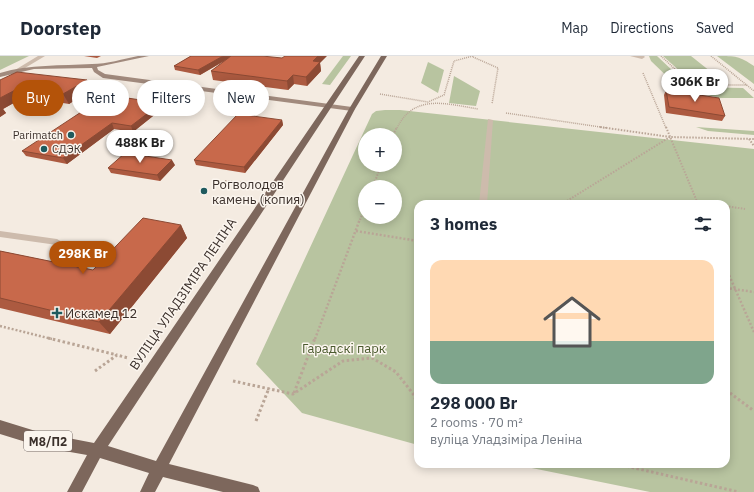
<!DOCTYPE html>
<meta charset="utf-8">
<style>
body{margin:0;font-family:"IBM Plex Sans",sans-serif;background:#f6f6f7;color:#1f2937;height:100vh;display:flex;flex-direction:column;font-size:15px;white-space:nowrap}
*{box-sizing:border-box;margin:0}
p{font-size:13px;color:#747a83}
.icon{flex:none;width:22px;height:22px;fill:none;stroke:currentColor;stroke-width:2;stroke-linecap:round;stroke-linejoin:round}
.map{position:relative;flex:1;overflow:hidden}
.sheet{position:absolute;left:414px;top:144px;width:316px;height:268px;display:flex;flex-direction:column;background:#fff;border-radius:12px;box-shadow:0 2px 10px #0003}
.sheet>*{flex:none}
.top-card{position:absolute;left:12px;top:24px;width:342px;height:36px;display:flex;gap:8px}
.tools{position:absolute;left:358px;top:72px;display:grid;gap:8px}
.tools a{display:grid;place-items:center;width:44px;height:44px;border-radius:50%;background:#fff;box-shadow:0 2px 10px #0003;font-size:20px}
.price{position:absolute;translate:-50% -34px;padding:0 9px;border-radius:14px;background:#fff;color:#222;font-size:13px;line-height:26px;filter:drop-shadow(0 1px 2px #0008)}
.price::after{content:'';position:absolute;left:50%;top:24px;width:12px;height:9px;margin-left:-6px;background:inherit;clip-path:polygon(0 0,100% 0,50% 100%)}
.price.on{background:#b45309;color:#fff}
ul{padding:0;list-style:none}
li{display:grid;align-content:center;gap:8px;height:212px;padding:0 16px}
li span{display:grid;place-items:center;height:124px;border-radius:12px;color:#555}
li>.icon{margin-inline-start:auto}
span .icon{width:72px;height:72px;fill:#fffc;stroke-width:1}
li b{font-size:17px}
h2{display:flex;justify-content:space-between;align-items:center;height:48px;padding:0 16px;font-size:17px}
.chip{padding:0 14px;border-radius:18px;background:#fff;box-shadow:0 2px 10px #0003;font-size:14px;line-height:36px}
.chip.on{background:#b45309;color:#fff}
header{display:flex;align-items:center;gap:24px;box-sizing:border-box;height:56px;padding:0 20px;background:#fff;border-bottom:1px solid #e0e1e3}
header strong{font-size:19px}
nav{display:flex;gap:22px;margin-inline-start:auto;font-size:14px}
.map>svg:first-child{display:block}
.green{fill:#b8c4a0;fill-rule:evenodd}
.lines{fill:none;stroke-linecap:round;stroke-linejoin:round}
.path-far3{stroke:#b9a596;stroke-width:1.5;stroke-dasharray:1 1;stroke-linecap:butt}
.path-far2{stroke:#b9a596;stroke-width:2;stroke-dasharray:1.5 1.5;stroke-linecap:butt}
.path-far1{stroke:#b9a596;stroke-width:2.5;stroke-dasharray:2 2;stroke-linecap:butt}
.path{stroke:#b9a596;stroke-width:3;stroke-dasharray:2.5 2.5;stroke-linecap:butt}
.lane{fill:#cdbbac;fill-rule:evenodd}
.street{fill:#cdbbac;fill-rule:evenodd}
.secondary{fill:#a18a7d;fill-rule:evenodd}
.primary{fill:#7d675c;fill-rule:evenodd}
.wall{fill:#ac5a40}
.shaded-wall{fill:#8c4a34}
.building{fill:#c8694b;stroke:#8c4a34}
.poi-dot{fill:#1f5a5e;stroke:#fbf5ee;stroke-width:1.5}
.labels{text-anchor:middle;dominant-baseline:central;stroke-width:3;stroke-linejoin:round;paint-order:stroke}
.far-poi-label{font-size:11px;fill:#3b302b;stroke:#fbf5ee;text-anchor:end}
.shield{fill:#fbf5ee;stroke:#756b66;stroke-width:1}
.shield-label{font-size:12px;font-weight:bold;fill:#3b302b}
.poi-label{font-size:13px;fill:#3b302b;stroke:#fbf5ee;text-anchor:start}
.street-label{font-size:13px;fill:#3b302b;stroke:#fbf5ee}
.park-label{font-size:13px;fill:#4a5a2e;stroke:#fbf5ee}
</style>
<header>
<strong>Doorstep</strong>
<nav><a>Map</a><a>Directions</a><a>Saved</a></nav>
</header>
<div class="map">
<svg width="754" height="436" viewBox="0 0 754 436">
<rect width="100%" height="100%" fill="#f4ebe1"/>
<path class="green" d="M0,0H29L0,14Z
M343,0H351L330,29L322,28Z
M649,0H657L690,31L743,32L754,42H719L678,31L651,5Z
M663,0H691L725,27H693Z
M717,0C736,0 739,0 754,10V28Z
M428,6L444,14L438,37L421,27Z
M454,20L480,35L476,50L449,47Z
M385,54H400L754,93V436H650L512,408H726V148H418V389L302,357L256,308L372,58L376,55ZM365,79H395V109H365ZM365,131H395V161H365Z
M696,71L754,75V79L708,75Z"/>
<g class="lines">
<path class="path-far3" d="M661,0L692,29H747
M711,0L754,35
M473,1L498,12L492,48
M643,17L666,72
M380,38L428,46L444,39L454,5L473,0
M506,57L607,72
M397,72C414,37 447,48 478,53"/>
<path class="path-far2" d="M600,71L670,81L754,83
M666,71L698,148
M393,79L397,71
M749,83L754,90
M225,125L245,127
M373,131L381,109
M698,146L710,148
M562,148L670,81
M726,150L745,153
M360,164L365,151"/>
<path class="path-far1" d="M356,175L418,185
M726,212L754,276
M726,232L754,236
M0,270L52,283
M315,283L360,163"/>
<path class="path" d="M48,282L117,299
M95,315L117,299L128,302
M233,325L293,338L343,305L372,302L396,316L414,339L418,351
M726,334L754,355
M294,337L315,282
M256,365L269,332
M617,408L739,436"/>
<path class="lane" d="M38,0H45L20,15L15,14Z
M630,0H644L645,1L642,3Z
M0,175L57,183L62,186L57,189L0,181Z"/>
<path class="street" d="M488,63L493,64L487,148H479Z"/>
<path class="secondary" d="M138,0H149L97,11L98,14L105,18L352,51L355,53L352,55L103,22L94,16L92,12L34,13L0,21V17C30,8 61,10 92,8C107,8 123,3 138,0Z"/>
<path class="primary" d="M359,0H365L108,390L156,405L349,53L381,0H387L355,53L169,408L253,429L258,431L260,436H223L163,421L155,436H140L149,417L100,402L82,436H67L87,399L42,391L0,378V364L42,377L94,387Z"/>
</g>
<path class="wall" d="M84,0H101L97,2Z
M191,0L320,7L321,15L307,30L294,28L288,34L213,24L211,15L228,3L200,19L175,14L174,10Z
M0,24H87L92,33L69,48L51,45L49,43L26,40L3,53L6,57L0,61Z
M666,34L725,60L722,65L666,57L664,39Z
M161,47L163,52L133,76L114,73L67,108L26,100L22,95Z
M282,64L283,69L245,117L196,109L194,104Z
M175,109L160,125L111,117L108,112Z
M181,169L187,182L110,278L0,252V195L93,214Z"/>
<path class="shaded-wall" d="M223,0H232L200,19L198,14Z
M318,0H327L320,7L321,15L307,30L306,21L313,5Z
M293,19L294,28L288,34L287,25Z
M87,24L92,33L69,48L63,38Z
M21,31L26,40L3,53L6,57L0,61V42Z
M161,47L163,52L133,76L131,70Z
M282,64L283,69L245,117L244,111Z
M112,67L114,73L67,108L63,102Z
M172,104L175,109L160,125L157,119Z
M181,169L187,182L110,278L99,266Z"/>
<path class="building" d="M191,0H223L198,14L174,10Z
M231,0H262L282,2L285,0H318L313,5L320,6L306,21L293,19L287,25L211,15Z
M17,16L87,24L63,38L45,36L49,34L21,31L0,42V24Z
M666,34L719,42L725,60L669,51Z
M107,39L161,47L131,70L112,67L63,102L22,95Z
M238,58L282,64L244,111L194,104Z
M125,97L172,104L157,119L108,112Z
M143,162L181,169L99,266L0,242V195L93,214Z"/>
<g class="poi-dot">
<circle cx="71" cy="79" r="4"/>
<circle cx="44" cy="93" r="4"/>
<circle cx="204" cy="135" r="4"/>
<path d="M55 251h4v4h4v4h-4v4h-4v-4h-4v-4h4z"/>
</g>
<g class="labels">
<g class="far-poi-label">
<text x="63" y="79">Parimatch</text>
<text x="52" y="93" text-anchor="start">СДЭК</text>
</g>
<rect class="shield" x="24" y="375" width="48" height="20" rx="3"/>
<g class="shield-label">
<text x="48" y="385">М8/П2</text>
</g>
<g class="poi-label">
<text x="212" y="128">Рогволодов<tspan x="212" dy="15">камень (копия)</tspan></text>
<text x="65" y="257">Искамед 12</text>
</g>
<g class="street-label">
<text transform="translate(183 238) rotate(-56)">ВУЛІЦА УЛАДЗІМІРА ЛЕНІНА</text>
</g>
<g class="park-label">
<text x="344" y="292">Гарадскі парк</text>
</g>
</g>
</svg>
<div class="tools">
<a>+</a>
<a>−</a>
</div>
<b class="price" style="left:695px;top:47px">306K Br</b>
<b class="price" style="left:140px;top:108px">488K Br</b>
<b class="price on" style="left:83px;top:219px">298K Br</b>
<div class="top-card">
<a class="chip on">Buy</a>
<a class="chip">Rent</a>
<a class="chip">Filters</a>
<a class="chip">New</a>
</div>
<section class="sheet">
<h2>3 homes<svg class="icon" aria-label="filters" viewBox="0 0 24 24"><path d="M4 7h16M4 17h16"/><circle cx="9" cy="7" r="2"/><circle cx="15" cy="17" r="2"/></svg></h2>
<ul>
<li><span style="background:linear-gradient(#ffd9b3 65%,#7fa58c 0)"><svg class="icon" aria-label="home" viewBox="0 0 24 24"><path d="M3 11l9-7 9 7M6 9v11h12V9"/></svg></span><div><b>298 000 Br</b><p>2 rooms · 70 m²</p><p>вуліца Уладзіміра Леніна</p></div></li>
</ul>
</section>
</div>
